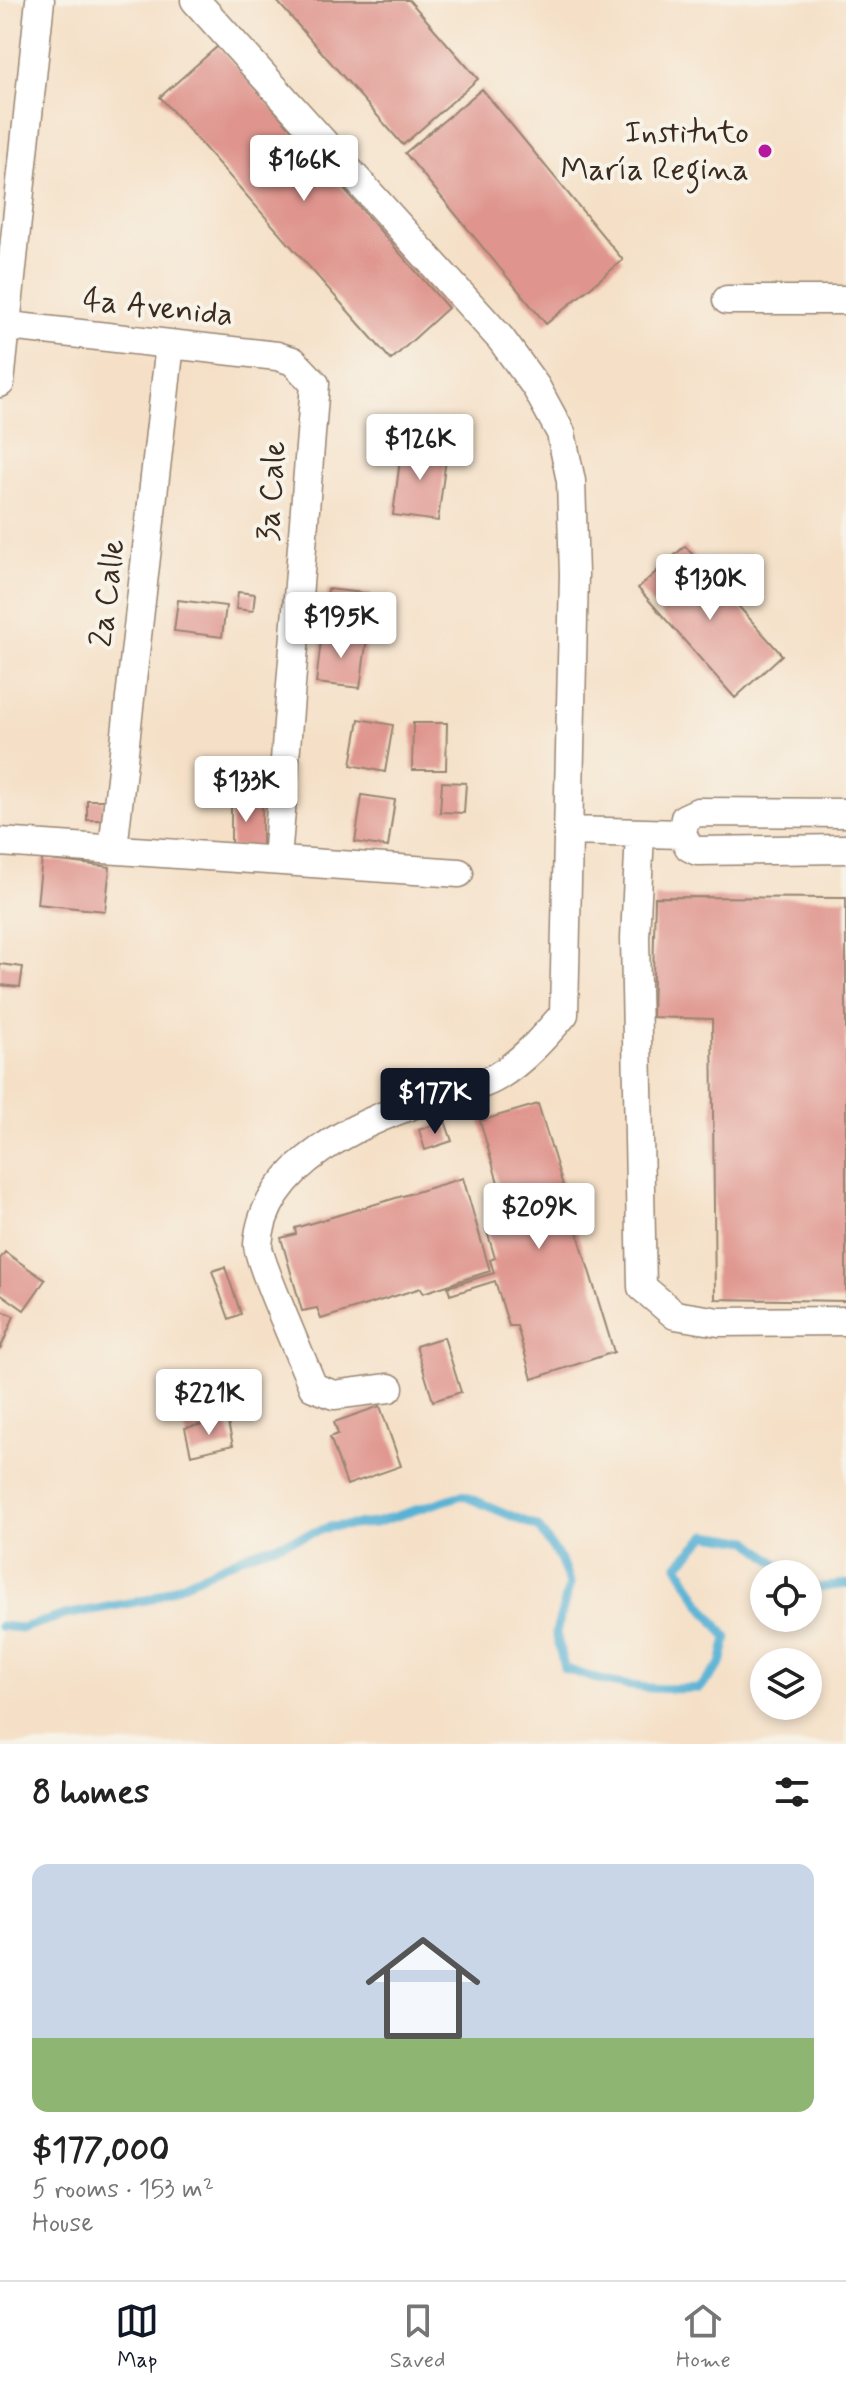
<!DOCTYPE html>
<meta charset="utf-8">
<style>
body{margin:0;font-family:Mynerve,sans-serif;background:#f6f6f6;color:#222;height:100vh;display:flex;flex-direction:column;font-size:30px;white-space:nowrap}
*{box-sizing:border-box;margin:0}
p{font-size:26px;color:#767676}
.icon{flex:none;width:44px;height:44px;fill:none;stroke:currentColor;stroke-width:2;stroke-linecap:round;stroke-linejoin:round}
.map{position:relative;height:1744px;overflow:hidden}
.panel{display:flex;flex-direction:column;background:#fff;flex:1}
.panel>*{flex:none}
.tools{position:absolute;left:750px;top:1560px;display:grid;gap:16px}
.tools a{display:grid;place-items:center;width:72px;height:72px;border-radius:50%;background:#fff;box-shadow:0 4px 12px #0003;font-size:40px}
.price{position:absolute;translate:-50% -68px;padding:0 18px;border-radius:8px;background:#fff;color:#222;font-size:26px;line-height:52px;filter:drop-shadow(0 2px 4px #0008)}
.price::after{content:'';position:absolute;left:50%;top:48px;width:24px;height:18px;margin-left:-12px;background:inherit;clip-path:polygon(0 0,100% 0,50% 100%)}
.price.active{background:#111827;color:#fff}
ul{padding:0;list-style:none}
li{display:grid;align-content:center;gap:16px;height:424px;padding:0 32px}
li span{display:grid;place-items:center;height:248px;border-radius:16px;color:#555}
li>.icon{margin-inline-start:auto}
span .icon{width:144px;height:144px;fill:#fffc;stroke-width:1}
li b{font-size:34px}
h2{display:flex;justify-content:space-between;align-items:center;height:96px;padding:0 32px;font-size:34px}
.tab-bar{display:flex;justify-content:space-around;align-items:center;height:112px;border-top:2px solid #e0e0e0;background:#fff;font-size:22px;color:#767676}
.tab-bar a{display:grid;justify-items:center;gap:4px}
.tab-bar .active{color:#111827}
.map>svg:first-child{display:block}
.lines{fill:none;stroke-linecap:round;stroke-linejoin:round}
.stream{stroke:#56b1d4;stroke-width:9}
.building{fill:#df958e}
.minor-casing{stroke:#988572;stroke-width:31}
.minor{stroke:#fff;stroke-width:28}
.poi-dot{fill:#b5179e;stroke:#f7f3e8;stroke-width:3}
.labels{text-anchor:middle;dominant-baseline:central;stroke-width:8;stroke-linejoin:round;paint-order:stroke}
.poi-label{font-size:32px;fill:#3b2a1e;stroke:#f7f3e8;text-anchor:end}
.street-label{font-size:32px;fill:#3b2a1e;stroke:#f7f3e8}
</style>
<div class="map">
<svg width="846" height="1744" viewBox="0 0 846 1744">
<rect width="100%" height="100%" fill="#f7f3e8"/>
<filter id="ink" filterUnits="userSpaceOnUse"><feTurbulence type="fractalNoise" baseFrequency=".0125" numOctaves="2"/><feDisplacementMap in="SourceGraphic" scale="16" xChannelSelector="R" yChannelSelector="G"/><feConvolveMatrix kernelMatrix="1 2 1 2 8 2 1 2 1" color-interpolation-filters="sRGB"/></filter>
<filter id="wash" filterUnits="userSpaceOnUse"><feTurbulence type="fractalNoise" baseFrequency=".006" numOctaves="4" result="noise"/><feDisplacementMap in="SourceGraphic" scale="32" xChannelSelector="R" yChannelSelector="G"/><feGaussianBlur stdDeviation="1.8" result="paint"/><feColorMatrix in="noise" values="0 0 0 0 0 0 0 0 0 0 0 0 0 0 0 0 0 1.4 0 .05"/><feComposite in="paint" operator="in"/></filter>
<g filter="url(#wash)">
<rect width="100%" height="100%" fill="#f5e0c7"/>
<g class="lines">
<path class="stream" d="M808,1589L846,1584
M0,1626L22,1628L65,1615L151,1599L248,1554L330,1527L375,1523L462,1495L538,1527L560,1559L570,1584L556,1632L564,1668C609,1686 651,1691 700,1688L721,1664L727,1638L700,1603L678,1565L707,1535L749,1541L789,1574"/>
</g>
<g id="blocks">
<path class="building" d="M276,0H409L478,79L403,145Z
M218,46L448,308L391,360L160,97Z
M482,89L623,260L546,324L405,153Z
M402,444L447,450L438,521L393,515Z
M685,546L782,655L735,698L638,588Z
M328,589L371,594L367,635L323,630Z
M238,592L255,594L253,611L236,609Z
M178,600L226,606L222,637L174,631Z
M322,632L367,638L360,688L316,683Z
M359,719L393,725L385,772L351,765Z
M413,723H447L446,770H412Z
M442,782L466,783L464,813L440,812Z
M362,795L395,800L388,847L355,842Z
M87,800H104L103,820H87Z
M262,802V846L231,847V803Z
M42,859L110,867L105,911L37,904Z
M655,897L846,898V1301L715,1299L712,1019L652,1017Z
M0,964L23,967L20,987L0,985Z
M538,1104L614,1352L532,1379L517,1326H509L495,1281L450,1295L448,1287L494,1273L490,1260L495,1258L486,1228L500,1224L497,1213L506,1210L480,1121Z
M445,1121L452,1141L425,1150L419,1130Z
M463,1178L490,1271L423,1293L421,1288L321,1319L317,1308L302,1311L281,1238L296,1234L295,1228Z
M5,1252L45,1280L24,1310L0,1293V1259Z
M225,1267L241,1314L229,1319L212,1271Z
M0,1310L14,1316L0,1350Z
M444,1337L461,1392L433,1401L416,1346Z
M380,1406L401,1466L347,1485L330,1437L338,1434L334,1422Z
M227,1419L233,1445L191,1455L185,1428Z"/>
</g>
</g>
<g filter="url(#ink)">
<use href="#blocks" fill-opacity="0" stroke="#988572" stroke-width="2"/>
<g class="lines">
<defs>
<path id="minor" d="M195,0L501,339L536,387L561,433L571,481L574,574L564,1014C544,1037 524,1060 498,1076C479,1088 450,1092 429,1099C363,1121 263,1163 258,1245C258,1261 304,1364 313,1387L334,1395L389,1388
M727,300H846
M0,325L277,356L293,361L315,384L277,860
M0,383L40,0
M846,813L698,812L685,818L682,834L689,847L697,851L846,849
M569,831L682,834
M640,833L635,938L642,1287L675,1315L719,1322L846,1321
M0,842L459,873
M113,849L170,344"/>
</defs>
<use href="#minor" class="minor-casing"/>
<use href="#minor" class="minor"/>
</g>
</g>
<circle class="poi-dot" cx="765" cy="151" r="8"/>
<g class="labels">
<g class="poi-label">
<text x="749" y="133">Instituto<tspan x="749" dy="37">María Regina</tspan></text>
</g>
<g class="street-label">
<text transform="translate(158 308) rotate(6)">4a Avenida</text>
<text transform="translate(272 491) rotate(-86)">3a Cale</text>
<text transform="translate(108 593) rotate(-83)">2a Calle</text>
</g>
</g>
</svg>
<div class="tools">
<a><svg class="icon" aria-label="locate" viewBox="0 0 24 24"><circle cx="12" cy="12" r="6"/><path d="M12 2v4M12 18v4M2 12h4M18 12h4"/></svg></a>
<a><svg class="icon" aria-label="layers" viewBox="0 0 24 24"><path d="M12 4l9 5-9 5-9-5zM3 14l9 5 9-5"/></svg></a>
</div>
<b class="price" style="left:304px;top:203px">$166K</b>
<b class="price" style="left:420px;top:482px">$126K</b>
<b class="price" style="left:710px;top:622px">$130K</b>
<b class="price" style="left:341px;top:660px">$195K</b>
<b class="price" style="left:246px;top:824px">$133K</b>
<b class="price active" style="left:435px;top:1136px">$177K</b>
<b class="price" style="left:539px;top:1251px">$209K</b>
<b class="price" style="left:209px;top:1437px">$221K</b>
</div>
<section class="panel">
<h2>8 homes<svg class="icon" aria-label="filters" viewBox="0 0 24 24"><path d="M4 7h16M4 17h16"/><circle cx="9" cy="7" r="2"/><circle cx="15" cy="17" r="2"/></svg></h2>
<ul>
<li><span style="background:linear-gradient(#c9d6e8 70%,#8fb573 0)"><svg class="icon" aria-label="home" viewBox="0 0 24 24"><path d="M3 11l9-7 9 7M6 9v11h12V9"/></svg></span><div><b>$177,000</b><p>5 rooms · 153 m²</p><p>House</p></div></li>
</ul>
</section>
<nav class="tab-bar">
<a class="active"><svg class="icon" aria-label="map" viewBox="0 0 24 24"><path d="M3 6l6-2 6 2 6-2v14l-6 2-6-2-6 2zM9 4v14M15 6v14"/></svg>Map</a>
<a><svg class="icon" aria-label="saved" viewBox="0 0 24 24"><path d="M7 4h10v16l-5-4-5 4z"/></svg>Saved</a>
<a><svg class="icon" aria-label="home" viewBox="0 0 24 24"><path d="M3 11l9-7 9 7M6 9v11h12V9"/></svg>Home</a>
</nav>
